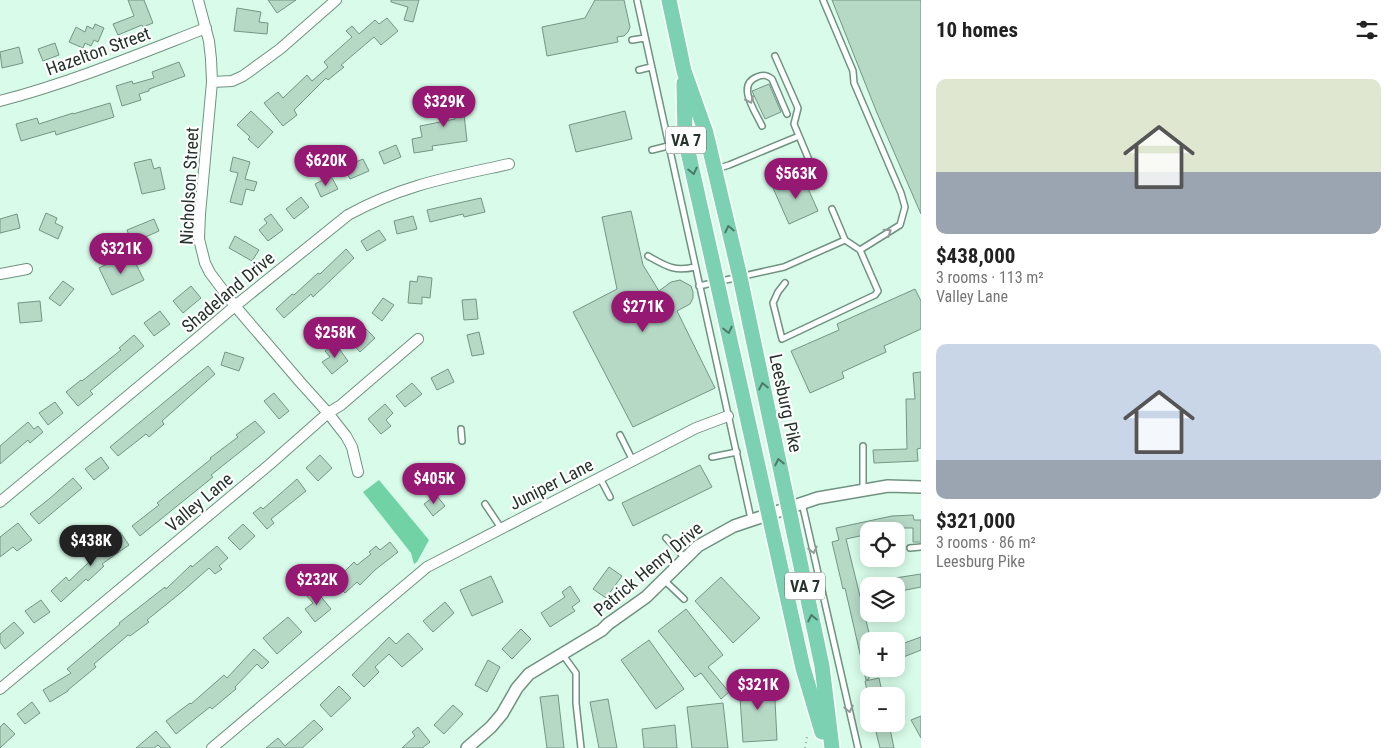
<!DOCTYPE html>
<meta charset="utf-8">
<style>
body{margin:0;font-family:"Roboto Condensed",sans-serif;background:#f6f6f6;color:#222;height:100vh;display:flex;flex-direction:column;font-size:19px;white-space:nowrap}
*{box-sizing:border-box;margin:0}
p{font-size:16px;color:#767676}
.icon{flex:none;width:28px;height:28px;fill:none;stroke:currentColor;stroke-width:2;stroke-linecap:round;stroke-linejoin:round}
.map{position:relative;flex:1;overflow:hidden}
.panel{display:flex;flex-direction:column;background:#fff;width:475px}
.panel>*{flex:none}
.fabs{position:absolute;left:860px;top:522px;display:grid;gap:10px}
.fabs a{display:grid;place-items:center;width:45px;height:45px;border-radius:10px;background:#fff;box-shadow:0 2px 12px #0003;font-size:25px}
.price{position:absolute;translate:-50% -42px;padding:0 11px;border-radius:18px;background:#951973;color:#fff;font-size:16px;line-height:32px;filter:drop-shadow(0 1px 2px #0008)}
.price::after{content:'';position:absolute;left:50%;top:30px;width:15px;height:11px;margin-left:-8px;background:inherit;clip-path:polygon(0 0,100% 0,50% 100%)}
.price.current{background:#222;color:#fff}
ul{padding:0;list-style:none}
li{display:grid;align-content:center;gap:10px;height:265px;padding:0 15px}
li span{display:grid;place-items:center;height:155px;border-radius:10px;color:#555}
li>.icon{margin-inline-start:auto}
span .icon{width:90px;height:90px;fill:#fffc;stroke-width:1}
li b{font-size:21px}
h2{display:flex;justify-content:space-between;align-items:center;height:60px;padding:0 15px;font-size:21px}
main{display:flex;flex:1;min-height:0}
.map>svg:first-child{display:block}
.forest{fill:#70d2a5}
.building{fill:#b6d9c6;stroke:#749584}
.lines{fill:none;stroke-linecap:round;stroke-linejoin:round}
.service-casing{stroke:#709281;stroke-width:8}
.minor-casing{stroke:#709281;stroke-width:12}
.tertiary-casing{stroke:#709281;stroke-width:14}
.primary-casing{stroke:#fff;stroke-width:18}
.path{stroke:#92ad9f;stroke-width:2;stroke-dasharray:1 4;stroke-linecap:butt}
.service{stroke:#fff;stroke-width:5}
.minor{stroke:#fff;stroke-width:10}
.tertiary{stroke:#fff;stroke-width:11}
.primary{stroke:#7bd1b2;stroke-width:15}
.oneway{stroke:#929996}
.oneway2{stroke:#4c7a68}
.labels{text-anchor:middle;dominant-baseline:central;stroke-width:4.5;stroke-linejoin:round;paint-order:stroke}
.shield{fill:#fff;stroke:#66706b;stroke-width:1}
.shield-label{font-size:16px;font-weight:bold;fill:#25332c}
.street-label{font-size:18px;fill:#25332c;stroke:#fff}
</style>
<main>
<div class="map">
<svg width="921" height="748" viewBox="0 0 921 748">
<rect width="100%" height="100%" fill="#d8fce9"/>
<path class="forest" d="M379,480L429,540L417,562L414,564L411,553L363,492Z"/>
<path class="building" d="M128,0H144L153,23L143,27L142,25L118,35L113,24L134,16Z
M268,0H296L277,13Z
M391,0H419L413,22L404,20L408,7L391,2Z
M595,0H624L630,27L628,32L624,36L617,37L618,42L547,56L542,27L585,18Z
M832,0H921V214L877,113Z
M237,8L261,12L259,22L268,23L267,34L234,31Z
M387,18L398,31L381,45L374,37L341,65L344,67L328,80L326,78L294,110L297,115L283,126L264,103L278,92L283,98L307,75L312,81L328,67L324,62L352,37L346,31L352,26L359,34L375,20L379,24Z
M95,24L104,28L98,42L94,40L91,46L85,43L83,48L69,42L76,27L85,32L87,26L93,29Z
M55,43L59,55L43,61L38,49Z
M19,47L23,63L2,68L0,52Z
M179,62L185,76L149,89V91L139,94L141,100L122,106L116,86L132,81L133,84L154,78L152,72Z
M769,84L781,112L765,119L752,91Z
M461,87L467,141L432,146L433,150L414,153L412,139L422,137L420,126L455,119L449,89Z
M110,103L114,117L56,135L55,131L21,141L16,124L37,118L39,124L73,113V114Z
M251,111L273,132L258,148L248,139L250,137L237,125Z
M625,111L632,139L576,152L569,125Z
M396,145L401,157L384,164L379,152Z
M233,157L250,162L245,179L257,182L254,191L246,189L242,205L230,202L238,173L230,171Z
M151,159L154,169L160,167L165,189L142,194L134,163Z
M363,159L369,171L350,179L344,167Z
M802,175L818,211L789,224L773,188Z
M331,176L338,189L321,197L315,184Z
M301,197L309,207L294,219L286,209Z
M481,198L485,212L464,217L463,214L430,222L427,210Z
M631,211L643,265L659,291L671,282L680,280L691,286L693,292V298L690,304L677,311L715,388L633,427L573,312L617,289L602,217Z
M46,213L57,218L55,223L63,227L58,239L39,230Z
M17,214L20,228L0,233V219Z
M271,214L283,230L268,241L259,230L267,223L264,219Z
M413,216L417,229L397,234L394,221Z
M154,219L159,231L132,243L127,230Z
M379,230L386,240L367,251L361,241Z
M235,236L259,250L252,261L229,248Z
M346,249L354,258L313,297L311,294L284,318L276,309L292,294L294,295L318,273L320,274Z
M120,258L123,265L134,260L144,280L112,295L99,268Z
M418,276L432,278L430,298L422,297V304L408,303L410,281L417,282Z
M63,281L74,289L60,306L49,298Z
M191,286L201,298L183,313L173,301Z
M915,289L921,301V329L884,346L886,352L842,372L844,378L810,393L791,351L839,330L837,324Z
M383,298L394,305L382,321L372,313Z
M476,299L478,319L464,320L462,300Z
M40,301L42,321L20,323L18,303Z
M160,311L170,324L154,336L144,323Z
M365,328L375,338L360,352L350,341Z
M479,332L484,354L472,356L467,335Z
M134,335L144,346L90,391L93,394L78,406L66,392L81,380L82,381L121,350L119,348Z
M335,343L348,361L332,374L322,362L330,357L325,351Z
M225,352L244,358L239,371L221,365Z
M208,366L215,374L162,421L164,424L149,437L146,434L118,456L110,447Z
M448,369L454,382L437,390L431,378Z
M921,372V448L917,449L918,461L874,463L873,450L907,449L906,399H915L913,373Z
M412,383L422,394L405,407L396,396Z
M274,393L289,411L279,419L264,401Z
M55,402L63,413L48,425L39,413Z
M385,404L393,413L386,420L391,426L381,434L368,419Z
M255,421L265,432L211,475L213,477L140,536L132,526L159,505L157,503L211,459L210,458L238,437L236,435Z
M28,422L34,429L38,426L43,432L30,443L28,440L0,464V446Z
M320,455L332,468L318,481L306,468Z
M101,457L109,468L94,480L85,469Z
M700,465L712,487L633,526L622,503Z
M73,478L82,488L39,524L30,514L49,499Z
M297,479L306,491L271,519L274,523L267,529L253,513L261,507L263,509Z
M436,495L445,506L433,516L424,504Z
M913,515L914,520H921V542H913V528H882V531H869V534L846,539L871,641H869V679L866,680L845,588L843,589L832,542L839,540L836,528L892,516Z
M18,523L32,540L17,551L13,547L0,557V537Z
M243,524L255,536L240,550L228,538Z
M120,532L129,545L102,564L104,566L88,581L86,579L61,602L51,591L66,577L69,581L105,547L103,545Z
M390,542L398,552L375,570L360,585L357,582L345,593L334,582L354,562L357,565L371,554L369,552L376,546L380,550Z
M217,546L228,558L219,566L222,569L215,574L209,568L183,591L147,620L149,622L130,636L128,635L94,664L96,667L68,690V691L50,702L43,690L71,673L67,669L120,624L119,623L165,587L166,589L191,565L192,567Z
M609,567L622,576L606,598L593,589Z
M921,574V587L896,592V586H869V582Z
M491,576L503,602L472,616L460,590Z
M721,577L760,618L733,643L695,601Z
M570,586L580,601L572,607L575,611L550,627L541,613L565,597L562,592Z
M314,588L331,609L315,622L305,609L313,603L306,595Z
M41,600L50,612L34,623L25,611Z
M445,602L454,613L433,632L423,621Z
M686,609L723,655L708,667L729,692L721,699L701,673L695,677L658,631Z
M288,617L302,632L277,654L263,638Z
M14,622L24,633L5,649L0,642V634Z
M521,629L531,639L512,659L502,649Z
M408,633L423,649L402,667L389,654L375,667L379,672L364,687L352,675L389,637L396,644Z
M921,637V650L896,660V646Z
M649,640L684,689L656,709L621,660Z
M254,649L269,662L262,669L257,664L235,687L236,689L212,709L210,707L176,734L166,721L190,703L191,704L224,675L227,678Z
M488,660L500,667L487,692L475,685Z
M879,678L883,696H868L865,681Z
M774,681L777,740L743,742L739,683Z
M339,686L351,698L331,717L320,705Z
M558,695L564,748H547L540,697Z
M608,699L617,748H599L590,702Z
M32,702L40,713L25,724L17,714Z
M723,703L728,748H692L687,707Z
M453,705L463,714L444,734L434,725Z
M921,716V738L911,720Z
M314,720L323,729L302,748H266L278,738L285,746Z
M4,723L15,734L0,748V727Z
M874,724H889L894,748H880Z
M675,725L677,748H644L642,729Z
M418,727L430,742L422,748H402L415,736L412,732Z
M156,731L171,748H161L158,745L154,748H136Z"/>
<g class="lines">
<defs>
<path id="service" d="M637,0L751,519
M823,0L853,71L854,83L901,193L905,207L900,225L860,250
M632,40L645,38
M775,56L798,108L794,124L809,160
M639,70L651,67
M762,126C755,111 736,85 757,77C763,74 767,75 772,79L787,114
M652,150L668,146L682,139
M716,169L729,165L799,136
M648,256C666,266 674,272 695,267
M785,283L778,292L773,303L782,339L875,295L878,291L860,250L845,240
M699,286L784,267L845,240L832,209
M461,429L462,441
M620,435L633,461
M712,457L737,452
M600,478L610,497
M863,489V446
M802,503L858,748
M485,504L501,528
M666,538L685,558
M910,548L921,547
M664,580L684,599
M563,655L576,673V703L581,748"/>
<path id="minor" d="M198,0L209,41L211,59L212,82L200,214L199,239L205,263L210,273L235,306L301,383L328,413L346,436L352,447L358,472
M212,82L232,81L243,76L280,49L336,0
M0,101C70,83 139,54 206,28
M0,274L27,269
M0,502L202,334L235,306L348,215C402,185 450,177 509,164
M0,689L269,465L328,413L341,405L418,339
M212,748L427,567L696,428L728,416"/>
<path id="tertiary" d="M467,748L491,727L502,714L517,688L529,674L602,630L608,624L646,597L698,546L734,526L818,498L888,486L921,487"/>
<path id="primary" d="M669,0L684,71L706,133L740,277L822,666L832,748
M684,83L685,138L803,668L822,732"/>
</defs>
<use href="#service" class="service-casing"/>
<use href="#minor" class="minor-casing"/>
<use href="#tertiary" class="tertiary-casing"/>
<use href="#primary" class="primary-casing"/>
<path class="path" d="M805,748L807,737"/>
<use href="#service" class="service"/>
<use href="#minor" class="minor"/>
<use href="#tertiary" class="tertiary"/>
<use href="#primary" class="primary"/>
</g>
<defs><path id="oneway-chevron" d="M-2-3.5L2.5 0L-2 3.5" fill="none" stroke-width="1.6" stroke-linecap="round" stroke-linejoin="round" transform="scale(1.25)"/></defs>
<g class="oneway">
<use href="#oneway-chevron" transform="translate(750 100) rotate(66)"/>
<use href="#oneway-chevron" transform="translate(888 232) rotate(-33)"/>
<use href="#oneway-chevron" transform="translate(813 550) rotate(77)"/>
<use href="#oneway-chevron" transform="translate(849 709) rotate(77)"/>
</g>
<g class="oneway2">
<use href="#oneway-chevron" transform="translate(693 171) rotate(77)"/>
<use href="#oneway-chevron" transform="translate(729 229) rotate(-103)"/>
<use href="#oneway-chevron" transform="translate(728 330) rotate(77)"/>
<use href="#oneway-chevron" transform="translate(763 386) rotate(-102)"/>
<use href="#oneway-chevron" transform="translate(779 462) rotate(-102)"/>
<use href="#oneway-chevron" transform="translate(812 618) rotate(-102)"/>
</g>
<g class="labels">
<g class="shield">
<rect x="666" y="126.5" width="40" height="27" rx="4"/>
<rect x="785" y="572.5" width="40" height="27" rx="4"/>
</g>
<g class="shield-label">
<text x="686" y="140">VA 7</text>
<text x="805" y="586">VA 7</text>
</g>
<g class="street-label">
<text transform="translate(98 51) rotate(-20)">Hazelton Street</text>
<text transform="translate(189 186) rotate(-87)">Nicholson Street</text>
<text transform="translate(228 292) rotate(-40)">Shadeland Drive</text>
<text transform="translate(786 403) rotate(78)">Leesburg Pike</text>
<text transform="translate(551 484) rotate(-27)">Juniper Lane</text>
<text transform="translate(199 502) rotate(-40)">Valley Lane</text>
<text transform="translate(648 569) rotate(-40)">Patrick Henry Drive</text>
</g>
</g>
</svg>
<div class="fabs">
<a><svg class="icon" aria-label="locate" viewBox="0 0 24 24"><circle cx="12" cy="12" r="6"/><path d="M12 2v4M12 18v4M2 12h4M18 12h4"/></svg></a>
<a><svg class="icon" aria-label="layers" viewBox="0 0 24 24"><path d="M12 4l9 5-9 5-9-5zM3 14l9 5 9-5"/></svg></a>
<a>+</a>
<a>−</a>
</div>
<b class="price" style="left:444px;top:128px">$329K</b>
<b class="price" style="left:326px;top:187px">$620K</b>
<b class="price" style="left:796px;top:200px">$563K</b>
<b class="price" style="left:121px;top:275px">$321K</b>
<b class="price" style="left:643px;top:333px">$271K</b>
<b class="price" style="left:335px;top:359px">$258K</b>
<b class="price" style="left:434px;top:505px">$405K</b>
<b class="price current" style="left:91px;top:567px">$438K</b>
<b class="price" style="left:317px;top:606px">$232K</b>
<b class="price" style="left:758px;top:711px">$321K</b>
</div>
<section class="panel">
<h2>10 homes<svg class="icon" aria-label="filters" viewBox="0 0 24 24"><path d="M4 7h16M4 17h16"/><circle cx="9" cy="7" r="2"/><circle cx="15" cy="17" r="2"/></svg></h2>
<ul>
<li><span style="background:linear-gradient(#dfe7d0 60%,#9aa5b1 0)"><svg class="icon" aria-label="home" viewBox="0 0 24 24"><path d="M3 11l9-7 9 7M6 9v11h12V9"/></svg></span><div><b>$438,000</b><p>3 rooms · 113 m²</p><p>Valley Lane</p></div></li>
<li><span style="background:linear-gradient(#c9d6e8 75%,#9aa5b1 0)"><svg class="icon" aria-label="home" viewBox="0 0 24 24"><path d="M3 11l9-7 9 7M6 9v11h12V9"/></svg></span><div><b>$321,000</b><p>3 rooms · 86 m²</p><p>Leesburg Pike</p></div></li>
</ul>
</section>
</main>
